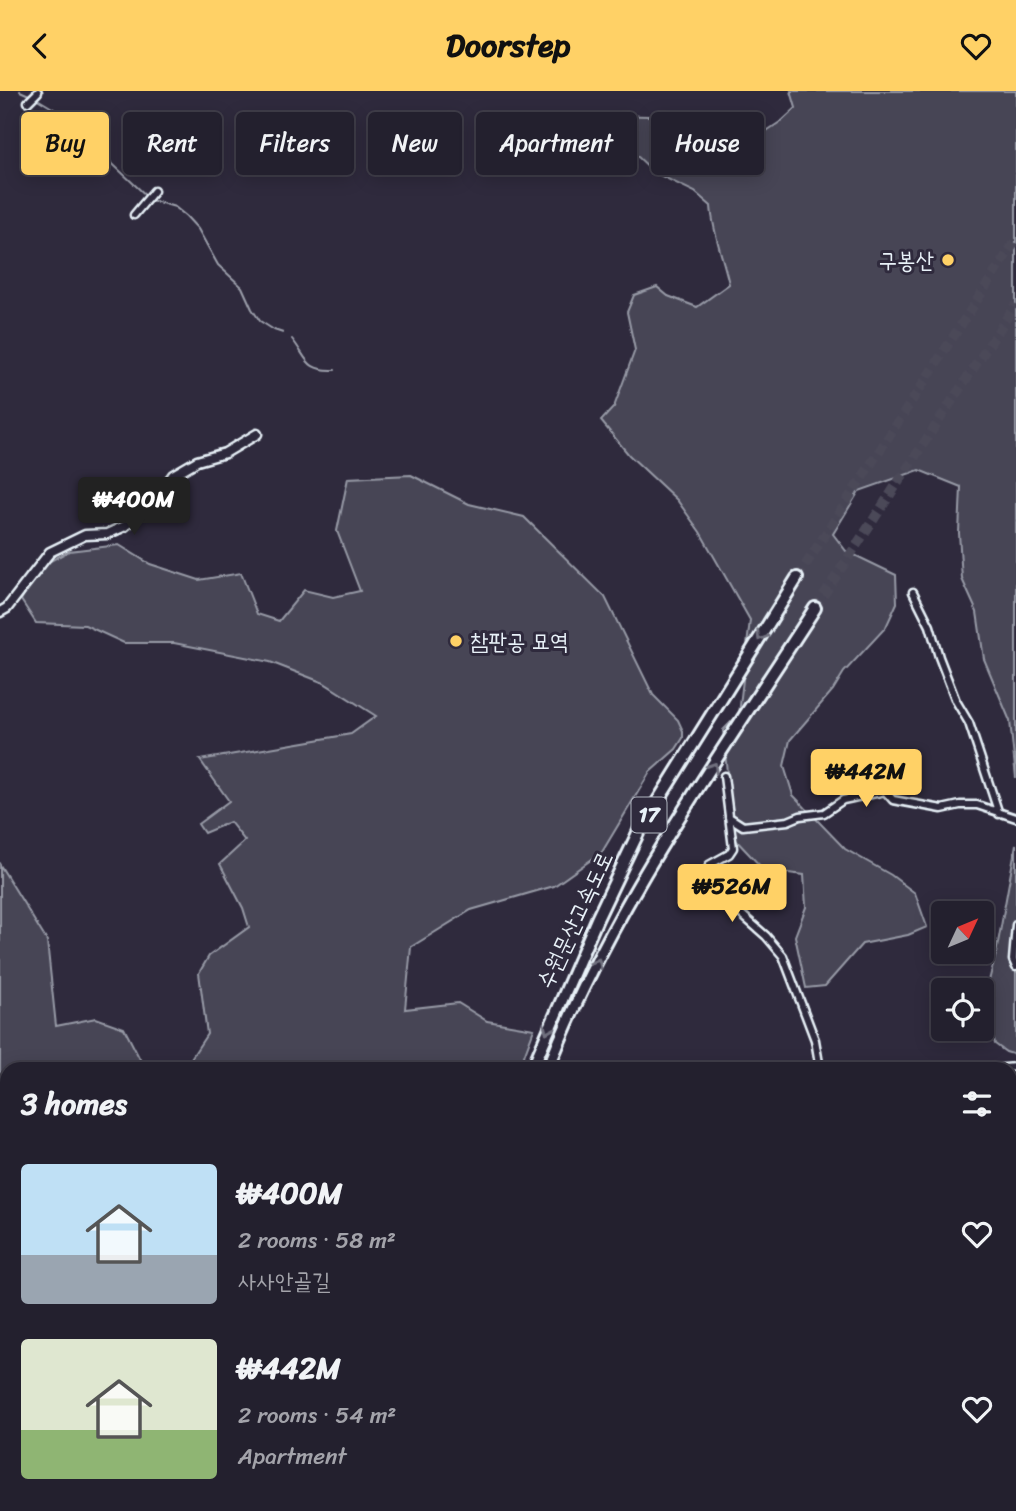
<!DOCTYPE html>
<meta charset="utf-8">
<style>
body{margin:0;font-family:Sriracha,"Poor Story",sans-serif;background:#2f2d3a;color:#f1f3f6;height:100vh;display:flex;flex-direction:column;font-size:26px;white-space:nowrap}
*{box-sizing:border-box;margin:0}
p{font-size:23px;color:#a3a3aa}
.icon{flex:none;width:38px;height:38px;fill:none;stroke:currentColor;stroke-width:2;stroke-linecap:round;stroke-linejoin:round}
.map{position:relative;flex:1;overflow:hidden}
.panel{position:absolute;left:0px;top:971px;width:1017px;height:450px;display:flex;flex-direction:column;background:#23202e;border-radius:21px 21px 0 0;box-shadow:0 4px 18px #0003,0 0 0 2px #403e4a}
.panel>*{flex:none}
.guide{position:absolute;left:21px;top:21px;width:975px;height:63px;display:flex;gap:14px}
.needle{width:46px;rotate:46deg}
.controls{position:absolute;left:931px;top:810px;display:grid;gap:14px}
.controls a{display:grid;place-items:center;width:63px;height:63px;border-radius:7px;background:#23202e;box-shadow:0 4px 18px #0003,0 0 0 2px #403e4a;font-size:35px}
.price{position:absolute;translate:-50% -60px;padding:0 16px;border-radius:7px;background:#ffd166;color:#111;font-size:23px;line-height:46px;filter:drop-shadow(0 2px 4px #0008)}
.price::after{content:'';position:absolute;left:50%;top:42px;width:21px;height:16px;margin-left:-10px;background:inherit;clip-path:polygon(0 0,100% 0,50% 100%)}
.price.current{background:#222;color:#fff}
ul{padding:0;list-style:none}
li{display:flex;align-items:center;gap:21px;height:175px;padding:0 21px}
li span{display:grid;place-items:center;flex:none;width:196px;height:140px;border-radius:7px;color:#555}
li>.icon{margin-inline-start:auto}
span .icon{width:84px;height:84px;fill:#fffc;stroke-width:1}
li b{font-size:30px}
h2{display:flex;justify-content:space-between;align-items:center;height:84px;padding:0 21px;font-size:30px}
.chip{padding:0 24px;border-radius:7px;background:#23202e;box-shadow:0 4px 18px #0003,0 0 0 2px #403e4a;font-size:24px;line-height:63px}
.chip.current{background:#ffd166;color:#111}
header{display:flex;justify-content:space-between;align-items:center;height:91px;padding:0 21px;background:#ffd166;color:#111;font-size:32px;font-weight:800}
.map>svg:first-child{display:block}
.built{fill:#3b3749}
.green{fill:#464455;stroke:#979aa6;stroke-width:2}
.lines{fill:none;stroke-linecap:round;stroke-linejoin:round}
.stream{stroke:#9c9fab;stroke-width:2}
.motorway-tunnel{stroke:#4b4859;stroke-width:10;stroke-dasharray:10 5;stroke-linecap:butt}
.minor-casing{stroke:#e8f1f8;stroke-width:11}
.tertiary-casing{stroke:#e8f1f8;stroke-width:13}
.motorway-casing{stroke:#e8f1f8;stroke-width:16}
.minor{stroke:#2f2a3d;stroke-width:6}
.tertiary{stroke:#2f2a3d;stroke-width:8}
.motorway{stroke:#2f2a3d;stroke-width:10}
.oneway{stroke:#70707e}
.poi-dot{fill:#ffd166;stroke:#2f2a3d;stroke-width:2.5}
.labels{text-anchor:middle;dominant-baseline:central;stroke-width:6;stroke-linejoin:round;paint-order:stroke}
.shield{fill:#2f2a3d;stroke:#b0b5c0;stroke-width:2}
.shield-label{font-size:21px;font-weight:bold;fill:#e8f1f8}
.poi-label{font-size:23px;fill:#e8f1f8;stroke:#2f2a3d;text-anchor:end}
.street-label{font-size:23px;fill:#e8f1f8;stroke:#2f2a3d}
</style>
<header><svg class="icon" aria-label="back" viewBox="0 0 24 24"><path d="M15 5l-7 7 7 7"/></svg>Doorstep<svg class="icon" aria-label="heart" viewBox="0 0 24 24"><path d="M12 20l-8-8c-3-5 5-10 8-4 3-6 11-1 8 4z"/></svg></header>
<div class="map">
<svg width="1016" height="1420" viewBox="0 0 1016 1420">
<rect width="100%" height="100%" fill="#2f2a3d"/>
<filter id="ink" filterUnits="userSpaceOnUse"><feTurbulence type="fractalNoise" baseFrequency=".0143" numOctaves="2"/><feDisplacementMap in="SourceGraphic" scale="14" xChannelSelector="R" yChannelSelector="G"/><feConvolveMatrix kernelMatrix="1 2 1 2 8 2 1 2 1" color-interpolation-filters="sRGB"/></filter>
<g filter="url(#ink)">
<path class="built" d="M0,1265L2,1282L7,1289V1355L0,1363Z"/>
<path class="green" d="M791,0H1016V687L1010,630L984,568L977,521L962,488L959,442L961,396L919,379L859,400L833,443L846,460L896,484L897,512L886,536L844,581L833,599L790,649L784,675L793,704L845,758L891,784L915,802L927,836L908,844L862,853L825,895L806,897L795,845L806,816L804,784L764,779L733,746L723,639L739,623L750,529L700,441L677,409L629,364L601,330L614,316L635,259L627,221L634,204L657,196L668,205L697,216L729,193C723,166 713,143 711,115L695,101L655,82L635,63L608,24L650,25L667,32L747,53L783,29L796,17Z
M411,384L469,413L524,426L605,506L653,604L678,629L683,640V647L676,658L650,681L602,761L554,795L471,819L411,856L405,918L458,912L487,930L534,938L519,978H184L207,943L199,882L209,865L249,836L243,817L220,773L245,750L230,731L204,742L198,733L229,710L200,669L351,643L376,625L324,592L270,571L174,552H124L85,534L36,532L21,509L39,476L69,460L119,454L150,473L199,489L241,482L257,523L279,530L304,499L333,506L360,500L337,440L348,387Z
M1016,753V964L1006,961L995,953L985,905L996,863Z
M0,774L47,850L56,935L96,927L124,937L145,978H7V1103L0,1100Z
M0,1134L7,1136V1261L0,1253Z
M7,1405V1414H322L321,1420H3Z
M535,1414H840L845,1420H532Z"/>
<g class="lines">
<path class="stream" d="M20,0L29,4
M34,6L54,18L151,109L175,116L186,125L198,138L218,174L242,196L252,218L260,230L274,239L283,242
M292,248C308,268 305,280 335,279"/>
<path class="motorway-tunnel" d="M797,487L1016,149
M815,517L1016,213"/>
<defs>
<path id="minor" d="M28,11L38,1
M134,124L154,100
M913,501L930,535L939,566L956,610L969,632L999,723
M724,685L733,757L729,763L709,774L710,781L741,823L766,845L783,865L815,949L820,978
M729,726L743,735L788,730L800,725L824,722L843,709L885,700L893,709L942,718L960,714H977L1016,727
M1016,834L1013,869L1016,876
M993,978L1016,976
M1010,1033L1016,1038
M1010,1325L1016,1334"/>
<path id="tertiary" d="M0,521L7,517L50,461L85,444L107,443L125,435L151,414L173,384L197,370L225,362L257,343"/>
<path id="motorway" d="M532,978L597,828L639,740L797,487
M548,978C613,812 719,666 815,517
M485,1414L487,1420
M399,1420L401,1414
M419,1420V1414
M430,1420V1414"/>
</defs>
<use href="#minor" class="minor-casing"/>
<use href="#tertiary" class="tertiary-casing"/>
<use href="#motorway" class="motorway-casing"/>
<use href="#minor" class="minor"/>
<use href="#tertiary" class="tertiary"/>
<use href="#motorway" class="motorway"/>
</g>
<defs><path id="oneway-chevron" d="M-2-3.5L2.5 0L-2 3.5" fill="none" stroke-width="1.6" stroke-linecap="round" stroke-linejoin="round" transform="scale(1.75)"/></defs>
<g class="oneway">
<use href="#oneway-chevron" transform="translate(761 545) rotate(122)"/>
<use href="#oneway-chevron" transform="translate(713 676) rotate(-57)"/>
<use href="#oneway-chevron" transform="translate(597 872) rotate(-65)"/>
<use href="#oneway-chevron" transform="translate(548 938) rotate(113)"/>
</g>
</g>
<g class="poi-dot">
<circle cx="948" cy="169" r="7"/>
<circle cx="456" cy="550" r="7"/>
</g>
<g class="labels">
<rect class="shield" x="631.5" y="706.5" width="35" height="35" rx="5"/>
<g class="shield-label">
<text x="649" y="724">17</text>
</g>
<g class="poi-label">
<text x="934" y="169">구봉산</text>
<text x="470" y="550" text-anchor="start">참판공 묘역</text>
</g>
<g class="street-label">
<text transform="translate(575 829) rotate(-65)">수원문산고속도로</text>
</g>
</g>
</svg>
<div class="controls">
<a><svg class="needle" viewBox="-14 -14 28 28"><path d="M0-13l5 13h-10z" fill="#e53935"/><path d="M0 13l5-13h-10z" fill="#a3a3aa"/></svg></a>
<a><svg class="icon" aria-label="locate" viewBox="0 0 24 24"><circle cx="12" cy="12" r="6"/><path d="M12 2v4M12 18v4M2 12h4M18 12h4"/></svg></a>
</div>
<b class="price current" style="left:134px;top:446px">₩400M</b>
<b class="price" style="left:866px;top:718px">₩442M</b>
<b class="price" style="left:732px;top:833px">₩526M</b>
<div class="guide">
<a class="chip current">Buy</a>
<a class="chip">Rent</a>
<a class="chip">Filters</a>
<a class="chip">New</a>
<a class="chip">Apartment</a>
<a class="chip">House</a>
</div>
<section class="panel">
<h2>3 homes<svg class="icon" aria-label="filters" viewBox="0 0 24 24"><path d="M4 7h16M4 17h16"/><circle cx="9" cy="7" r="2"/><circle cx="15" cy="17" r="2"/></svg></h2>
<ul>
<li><span style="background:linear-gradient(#bfe0f5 65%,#9aa5b1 0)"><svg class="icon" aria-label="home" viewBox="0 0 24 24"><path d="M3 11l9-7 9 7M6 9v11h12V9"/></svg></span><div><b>₩400M</b><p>2 rooms · 58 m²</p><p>사사안골길</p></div><svg class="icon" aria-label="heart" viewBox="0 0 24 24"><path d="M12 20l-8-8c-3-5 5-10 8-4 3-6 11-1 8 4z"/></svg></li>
<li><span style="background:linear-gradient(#dfe7d0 65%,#8fb573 0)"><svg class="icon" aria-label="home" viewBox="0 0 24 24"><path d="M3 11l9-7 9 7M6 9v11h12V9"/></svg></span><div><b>₩442M</b><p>2 rooms · 54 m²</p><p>Apartment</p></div><svg class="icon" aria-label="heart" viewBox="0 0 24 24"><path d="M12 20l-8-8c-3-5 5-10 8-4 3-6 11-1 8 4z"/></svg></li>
</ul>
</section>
</div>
